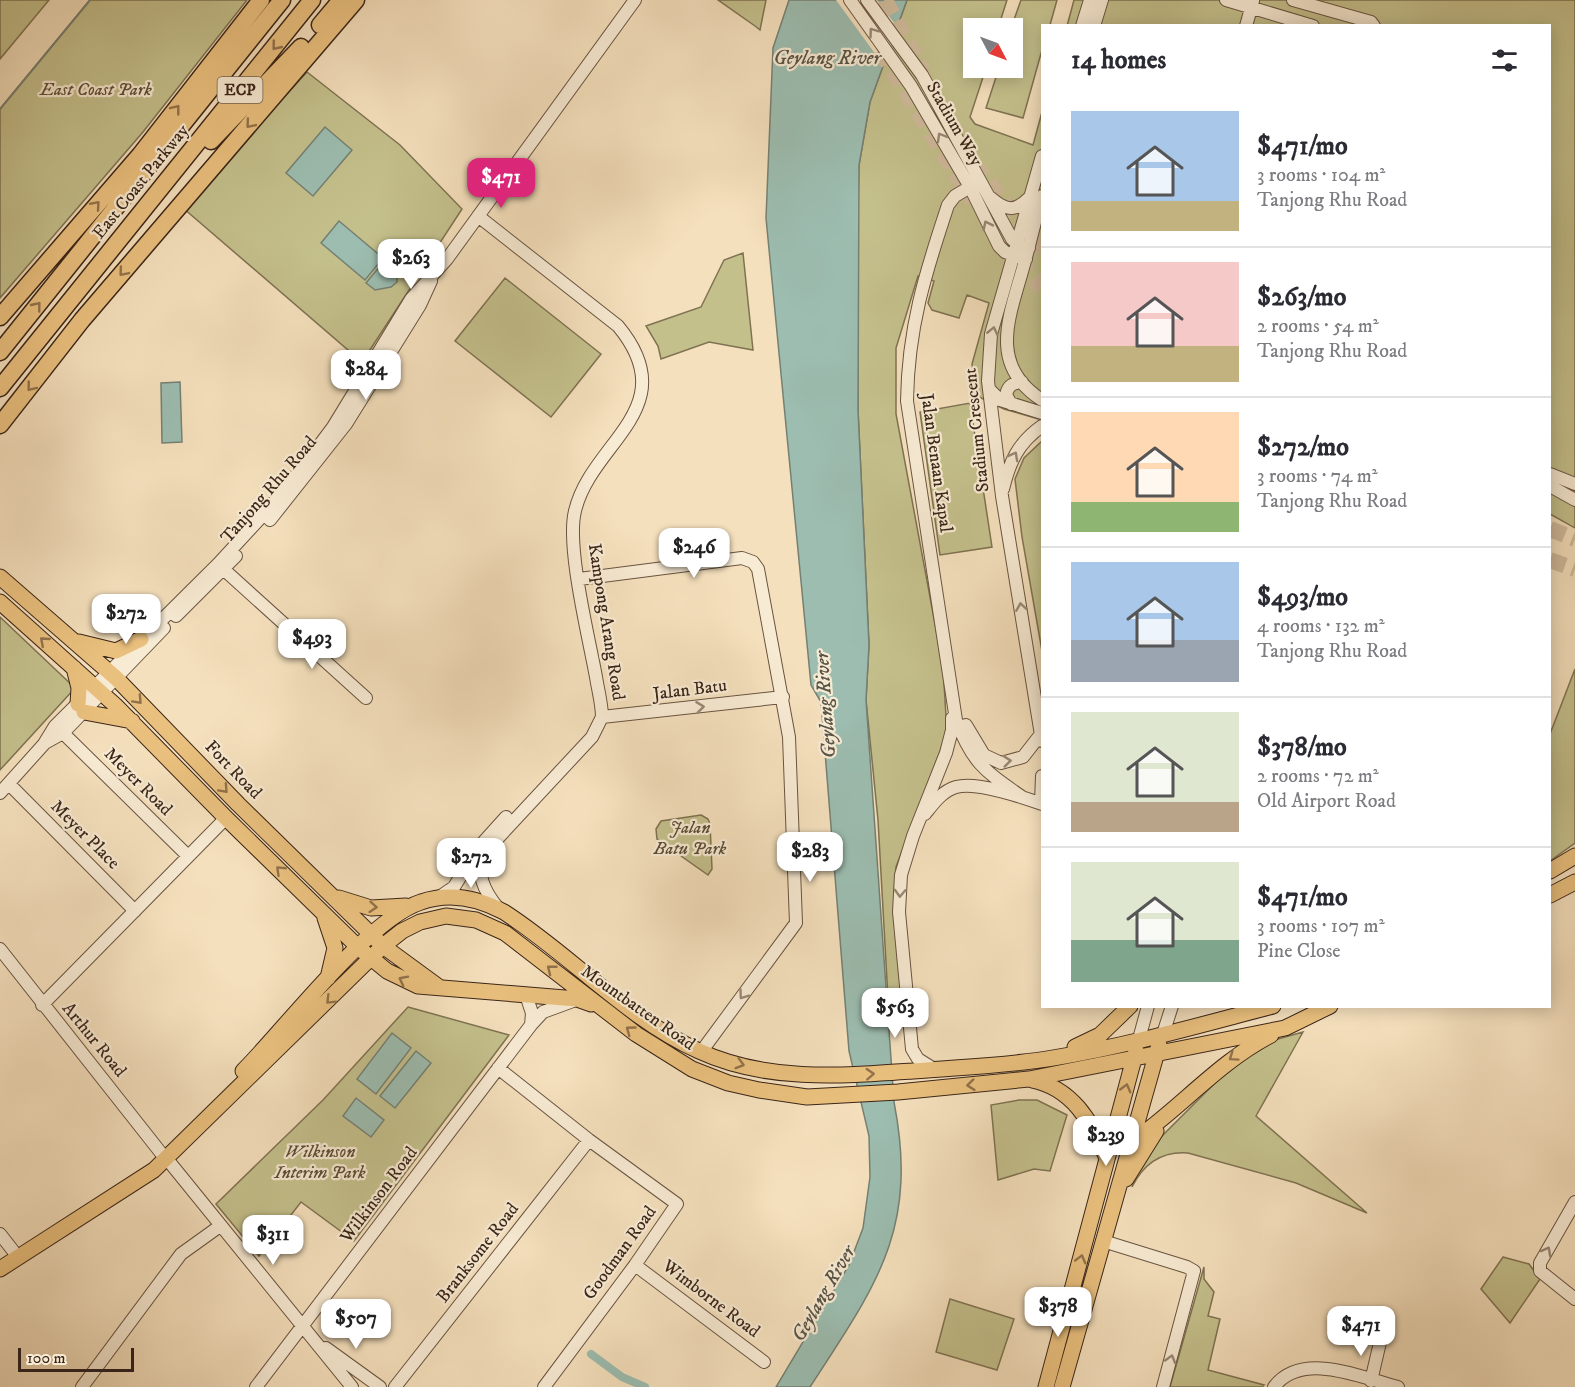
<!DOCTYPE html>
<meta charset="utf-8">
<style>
body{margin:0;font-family:"IM FELL DW Pica",serif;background:#f7f7f7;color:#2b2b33;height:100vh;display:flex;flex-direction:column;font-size:22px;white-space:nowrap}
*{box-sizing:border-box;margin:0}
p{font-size:20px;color:#7c7c81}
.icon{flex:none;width:33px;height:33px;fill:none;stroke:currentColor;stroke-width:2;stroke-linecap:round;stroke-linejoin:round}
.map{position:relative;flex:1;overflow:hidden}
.side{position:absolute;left:1041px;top:24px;width:510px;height:984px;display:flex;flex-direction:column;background:#fff;border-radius:0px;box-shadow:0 3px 15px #0003}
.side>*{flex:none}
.needle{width:39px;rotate:131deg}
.fabs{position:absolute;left:963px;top:18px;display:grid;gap:12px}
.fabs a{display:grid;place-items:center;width:60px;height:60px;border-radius:0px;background:#fff;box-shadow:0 3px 15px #0003;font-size:30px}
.scale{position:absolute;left:18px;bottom:15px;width:116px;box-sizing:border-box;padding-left:6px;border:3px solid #3a2518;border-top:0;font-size:16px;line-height:21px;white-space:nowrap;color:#3a2518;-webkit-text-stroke:4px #f8ebd4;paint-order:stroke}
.price{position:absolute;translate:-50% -51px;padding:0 14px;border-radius:12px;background:#fff;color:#222;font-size:20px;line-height:39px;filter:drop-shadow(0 2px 3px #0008)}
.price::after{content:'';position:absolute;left:50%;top:36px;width:18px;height:14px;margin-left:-9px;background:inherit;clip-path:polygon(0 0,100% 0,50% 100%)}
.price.active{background:#db2777;color:#fff}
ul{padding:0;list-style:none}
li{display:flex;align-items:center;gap:18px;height:150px;padding:0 30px}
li+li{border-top:2px solid #e1e1e2}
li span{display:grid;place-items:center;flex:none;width:168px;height:120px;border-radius:0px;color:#555}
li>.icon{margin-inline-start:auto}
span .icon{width:72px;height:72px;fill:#fffc;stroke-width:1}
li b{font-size:26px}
h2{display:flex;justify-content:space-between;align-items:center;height:72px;padding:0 30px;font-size:26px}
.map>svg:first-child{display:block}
.green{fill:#c4c08c;stroke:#7f7252;stroke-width:1.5}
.water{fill:#9cbdb0;stroke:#758073;stroke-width:1.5}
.pier{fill:#f5e0bd}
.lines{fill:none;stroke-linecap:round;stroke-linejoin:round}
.stream{stroke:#758073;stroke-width:2}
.canal{stroke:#9cbdb0;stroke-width:8}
.highway-tunnel{stroke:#d0bb9c;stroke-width:16;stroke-dasharray:16 8;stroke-linecap:butt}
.minor-casing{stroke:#695441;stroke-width:14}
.major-casing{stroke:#3a2518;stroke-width:17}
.highway-casing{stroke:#3a2518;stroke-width:19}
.minor{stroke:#f8ebd4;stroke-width:12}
.major{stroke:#eac07e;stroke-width:15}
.highway{stroke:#eac07e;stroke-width:16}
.oneway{stroke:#998876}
.oneway2{stroke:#92724b}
.labels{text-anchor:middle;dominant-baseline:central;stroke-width:4.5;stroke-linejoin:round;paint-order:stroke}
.shield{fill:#f8ebd4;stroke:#736050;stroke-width:1.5}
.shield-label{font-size:16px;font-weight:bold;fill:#3a2518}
.park-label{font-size:18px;font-style:italic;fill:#5c4c35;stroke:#f8ebd4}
.street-label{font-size:18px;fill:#3a2518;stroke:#f8ebd4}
.water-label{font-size:20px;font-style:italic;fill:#575346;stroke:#f8ebd4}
</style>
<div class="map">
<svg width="1575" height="1387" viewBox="0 0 1575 1387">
<rect width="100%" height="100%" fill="#f5e0bd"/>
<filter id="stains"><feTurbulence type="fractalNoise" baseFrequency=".00333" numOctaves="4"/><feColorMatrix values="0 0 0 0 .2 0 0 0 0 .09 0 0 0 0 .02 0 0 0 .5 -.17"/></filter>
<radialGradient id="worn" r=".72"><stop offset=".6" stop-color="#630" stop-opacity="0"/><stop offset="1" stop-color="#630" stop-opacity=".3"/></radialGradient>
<path class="green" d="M0,0H49L0,59Z
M90,0H247L143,132L0,298V109Z
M718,0H766L760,30L755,26Z
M907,0H1007L998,28H974V68H986L970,117L975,124L1033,145L1042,112V420L1004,409L977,396L972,364L989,303L967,295L959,318L932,310L928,303L934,281L918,276L896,348V414L943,667L947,733L896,867L894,892L902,995L888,998L878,820L866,700L869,645L858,410L857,237L859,165L870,102Z
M1021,0H1057L1050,25L1042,26V50L1023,118L986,108L999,68H1012L1011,28Z
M1074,0H1575V528L1550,514V26H1067Z
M307,72L400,145L462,209L362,362L183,208Z
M743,253L753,350L709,342L661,359L658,346L646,326L701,307L724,260Z
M505,278L601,354L551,417L455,341Z
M970,403L992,547L940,555L920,412Z
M1042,441V651L1022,537L1015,479L1024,458Z
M0,617L75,688L0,770Z
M1575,669V843L1550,861V734Z
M701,815L708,819L710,824L712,869L708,875L657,839L656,829L661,821Z
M408,1007L509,1035L354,1241L301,1202L259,1256L216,1204L323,1100Z
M1303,1032L1256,1116L1367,1213L1296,1183L1188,1153C1162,1151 1144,1163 1132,1187L1137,1172L1152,1146L1227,1071L1271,1041Z
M1019,1100H1037L1067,1115L1050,1171L1034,1169L998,1180L991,1105Z
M1503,1257L1529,1264L1540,1279L1510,1323L1481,1289Z
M1204,1267V1279L1214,1292L1208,1316L1220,1319L1208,1370L1264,1385L1262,1387H1170Z
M950,1299L1014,1319L997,1370L936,1352Z"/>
<path class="water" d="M789,0H907L870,102L859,165L858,410L869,645L866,700L894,1102C919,1230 876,1285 810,1387H776L849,1265L863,1228L870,1177L869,1136L849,1051L821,702L811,685L766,218L773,48Z
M325,127L352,150L313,196L286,173Z
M339,221L383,258L365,280L321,243Z
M381,265L397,278V282L391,287L375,290L366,283Z
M180,382L182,442L162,443L161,383Z
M392,1033L411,1048L376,1094L357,1079Z
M416,1051L431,1063L395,1108L380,1096Z
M356,1098L384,1120L371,1137L343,1116Z"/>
<path class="pier" d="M836,0H877L898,28L884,66Z"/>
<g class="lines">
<path class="stream" d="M0,109L90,0"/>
<path class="canal" d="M591,1354L622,1377L645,1387"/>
<path class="highway-tunnel" d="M885,0L923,71
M880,50L973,202
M974,164L1042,250
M989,222L1042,289
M1550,529L1575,539
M1550,560L1575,569"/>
<defs>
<path id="minor" d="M850,0L911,86L970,187L999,246L1005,252L1026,259
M867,0L922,75L1012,239L1017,244L1029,248
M1226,0L1313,26
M1293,0L1371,22L1374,26
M1082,26L1090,0
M1094,26L1102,0
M1246,26L1253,1
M1042,156L991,334L988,381L1002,496L1042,741
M970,187L955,196L948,205C925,274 908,328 907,401L956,720C973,764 985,771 1022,797
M1042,196C1035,220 1030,244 1023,268C1009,318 988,365 1042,400
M991,198C1006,211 1015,212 1029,198
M478,216L618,326C686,408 591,442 575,511C566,546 589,638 596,677C598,690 602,704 602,717L592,737L485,852C475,873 484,891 498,908
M989,389L1000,400L1042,413
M1011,404L1006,395C1008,385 1013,383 1022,382
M1550,474L1575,484
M1550,486L1575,500
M1003,489C1010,461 1018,443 1042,426
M270,520L346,424L420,305L431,281
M220,566L366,698
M579,579L742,558L753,562L758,569L789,737L796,923L701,1052
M176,616L236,556
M602,717L783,697
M966,725L984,755L1001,763L1023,757L1041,734
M63,733L188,856
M45,743L63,733L164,628
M9,784L135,911
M0,793L44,744L55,726L218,564L265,513L306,463L333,427L411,299L447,259L635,0
M1041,803L1042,776
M925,814C933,804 942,791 956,787C977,781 1022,797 1042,804
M438,898L454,887L478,848L506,817
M0,949L161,1153
M526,995L532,1013L531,1025
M42,1005L226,818
M1163,1034L1172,1006
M1139,1039L1148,1006
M498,1068L589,1140L677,1204L635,1265L544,1387
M934,1069L918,1059L912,1049L899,912L901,875L913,836L946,753L952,730V718
M167,1159L352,1387
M1575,1202L1540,1263V1271L1575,1299
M0,1234L18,1257
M1103,1241L1187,1267L1194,1271L1163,1387
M635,1265L764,1362
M326,1348L380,1387
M1371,1381L1385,1321
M82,1387L181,1254L220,1226
M256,1387L531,1025L543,1012L573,1001
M395,1387L589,1140
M1274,1387C1302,1350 1362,1378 1398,1387"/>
<path id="major" d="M0,577L116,678L238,804L383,946L439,987
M0,602L115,705L226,818L359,948L387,971L418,986L577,999L591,1004
M79,642L116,651L141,639
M74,668L79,688L78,704
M84,712L132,721
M1550,871L1575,856
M1550,895L1575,882
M339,898L371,908L406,906
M325,918L335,948L328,978
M1075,1047L1100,1035L1130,1006
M243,1071C285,1029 368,919 421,902C449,892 478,898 504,912C571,955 626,1018 699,1051C766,1082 841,1076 913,1071C960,1067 1007,1066 1053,1058C1127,1046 1200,1025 1273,1006
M1032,1080C1072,1088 1091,1121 1106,1156
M1129,1144C1179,1110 1217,1063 1271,1035
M1126,1179L1156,1131
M0,1269L154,1170L383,946L402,931L420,922L446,916L476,920L505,933L636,1034L692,1069L728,1083L759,1090L807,1097L898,1092L1029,1079L1285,1028L1330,1006
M1046,1387L1136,1051
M1062,1387L1159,1045"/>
<path id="highway" d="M320,25L341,0
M211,141L301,47
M0,317L140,155L261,0
M0,352L282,0
M0,388L312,0
M0,425L82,320L356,0"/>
</defs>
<use href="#minor" class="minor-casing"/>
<use href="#major" class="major-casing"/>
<use href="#highway" class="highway-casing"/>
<use href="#minor" class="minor"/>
<use href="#major" class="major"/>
<use href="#highway" class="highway"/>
</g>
<defs><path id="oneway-chevron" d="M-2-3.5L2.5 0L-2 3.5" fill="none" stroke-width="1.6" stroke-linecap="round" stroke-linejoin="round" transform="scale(1.5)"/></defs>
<g class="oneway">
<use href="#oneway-chevron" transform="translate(873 32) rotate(-126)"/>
<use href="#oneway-chevron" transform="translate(941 137) rotate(-120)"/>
<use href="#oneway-chevron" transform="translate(987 225) rotate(-116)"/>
<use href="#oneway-chevron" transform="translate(993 331) rotate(-77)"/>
<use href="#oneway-chevron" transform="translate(1014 456) rotate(-61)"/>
<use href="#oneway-chevron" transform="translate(1021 607) rotate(-99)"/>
<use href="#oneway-chevron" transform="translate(700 707) rotate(-7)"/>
<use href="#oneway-chevron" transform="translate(1007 761) rotate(-6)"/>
<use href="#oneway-chevron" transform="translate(900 893) rotate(92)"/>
<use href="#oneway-chevron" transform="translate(743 995) rotate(126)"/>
<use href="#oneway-chevron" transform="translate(1547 1251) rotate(-61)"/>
<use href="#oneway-chevron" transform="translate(1171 1359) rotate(-74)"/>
</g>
<g class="oneway2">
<use href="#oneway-chevron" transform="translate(276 46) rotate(129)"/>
<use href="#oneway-chevron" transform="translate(176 109) rotate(-52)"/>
<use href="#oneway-chevron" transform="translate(250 124) rotate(130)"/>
<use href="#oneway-chevron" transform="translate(96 205) rotate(-49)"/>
<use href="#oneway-chevron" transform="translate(123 272) rotate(130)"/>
<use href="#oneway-chevron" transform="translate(37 306) rotate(-51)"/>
<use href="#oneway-chevron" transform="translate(31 387) rotate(128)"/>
<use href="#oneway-chevron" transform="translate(44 641) rotate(-139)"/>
<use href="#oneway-chevron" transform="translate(138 700) rotate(47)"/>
<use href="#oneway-chevron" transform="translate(224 789) rotate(47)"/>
<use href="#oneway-chevron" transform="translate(280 870) rotate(-136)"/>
<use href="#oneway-chevron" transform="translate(373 907) rotate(5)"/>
<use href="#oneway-chevron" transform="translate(551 969) rotate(-142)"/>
<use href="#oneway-chevron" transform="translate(403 980) rotate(-153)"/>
<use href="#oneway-chevron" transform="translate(330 1000) rotate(135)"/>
<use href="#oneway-chevron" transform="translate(630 1030) rotate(-144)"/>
<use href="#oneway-chevron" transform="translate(1233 1057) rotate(145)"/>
<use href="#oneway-chevron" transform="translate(740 1064) rotate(16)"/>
<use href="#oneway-chevron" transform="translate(870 1074) rotate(-3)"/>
<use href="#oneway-chevron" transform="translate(971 1085) rotate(174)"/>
<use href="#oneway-chevron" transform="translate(1126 1088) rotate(-75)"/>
<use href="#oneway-chevron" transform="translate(1081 1259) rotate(-75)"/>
</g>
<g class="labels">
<rect class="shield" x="217.5" y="77" width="45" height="26" rx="4.5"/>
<g class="shield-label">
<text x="240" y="90">ECP</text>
</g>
<g class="park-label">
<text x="96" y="90">East Coast Park</text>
<text x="690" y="828">Jalan<tspan x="690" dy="21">Batu Park</tspan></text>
<text x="320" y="1152">Wilkinson<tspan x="320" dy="21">Interim Park</tspan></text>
</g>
<g class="street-label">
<text transform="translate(954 124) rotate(60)">Stadium Way</text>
<text transform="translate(141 182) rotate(-51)">East Coast Parkway</text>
<text transform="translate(977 430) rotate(-96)">Stadium Crescent</text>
<text transform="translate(936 463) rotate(82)">Jalan Benaan Kapal</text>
<text transform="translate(269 490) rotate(-49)">Tanjong Rhu Road</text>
<text transform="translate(606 622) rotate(81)">Kampong Arang Road</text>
<text transform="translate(690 690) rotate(-7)">Jalan Batu</text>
<text transform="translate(233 770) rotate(46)">Fort Road</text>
<text transform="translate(138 782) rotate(45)">Meyer Road</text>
<text transform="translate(85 835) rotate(45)">Meyer Place</text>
<text transform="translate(638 1008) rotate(35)">Mountbatten Road</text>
<text transform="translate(94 1040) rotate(51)">Arthur Road</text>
<text transform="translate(379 1195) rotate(-53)">Wilkinson Road</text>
<text transform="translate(478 1253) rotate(-52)">Branksome Road</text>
<text transform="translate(620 1253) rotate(-54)">Goodman Road</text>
<text transform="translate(711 1299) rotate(37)">Wimborne Road</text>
</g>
<g class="water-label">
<text x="827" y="58">Geylang River</text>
<text transform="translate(826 705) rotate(-94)">Geylang River</text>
<text transform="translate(824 1294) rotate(-60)">Geylang River</text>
</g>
</g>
<rect width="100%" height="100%" filter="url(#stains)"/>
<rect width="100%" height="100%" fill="url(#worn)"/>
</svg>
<div class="fabs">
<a><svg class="needle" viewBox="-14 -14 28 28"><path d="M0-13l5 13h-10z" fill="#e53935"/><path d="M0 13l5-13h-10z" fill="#7c7c81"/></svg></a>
</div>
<div class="scale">100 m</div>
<b class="price active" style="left:501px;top:209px">$471</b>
<b class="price" style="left:411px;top:290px">$263</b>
<b class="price" style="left:366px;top:401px">$284</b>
<b class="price" style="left:694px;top:579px">$246</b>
<b class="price" style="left:126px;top:645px">$272</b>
<b class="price" style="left:312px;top:670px">$493</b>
<b class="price" style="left:810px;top:883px">$283</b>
<b class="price" style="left:471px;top:889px">$272</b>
<b class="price" style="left:895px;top:1039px">$563</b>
<b class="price" style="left:1106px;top:1167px">$239</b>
<b class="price" style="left:273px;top:1266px">$311</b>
<b class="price" style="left:1058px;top:1338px">$378</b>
<b class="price" style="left:356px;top:1350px">$507</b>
<b class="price" style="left:1361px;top:1357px">$471</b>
<section class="side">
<h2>14 homes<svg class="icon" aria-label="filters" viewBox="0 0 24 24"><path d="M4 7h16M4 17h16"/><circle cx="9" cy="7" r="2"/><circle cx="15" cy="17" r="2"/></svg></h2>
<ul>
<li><span style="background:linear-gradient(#a9c7e8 75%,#c2b280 0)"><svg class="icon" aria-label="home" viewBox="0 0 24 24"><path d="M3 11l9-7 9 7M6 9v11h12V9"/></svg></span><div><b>$471/mo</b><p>3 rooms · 104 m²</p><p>Tanjong Rhu Road</p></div></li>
<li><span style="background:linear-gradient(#f6c9c9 70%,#c2b280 0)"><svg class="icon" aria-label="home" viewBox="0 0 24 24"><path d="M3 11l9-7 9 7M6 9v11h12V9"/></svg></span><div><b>$263/mo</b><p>2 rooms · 54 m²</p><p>Tanjong Rhu Road</p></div></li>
<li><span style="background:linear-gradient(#ffd9b3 75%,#8fb573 0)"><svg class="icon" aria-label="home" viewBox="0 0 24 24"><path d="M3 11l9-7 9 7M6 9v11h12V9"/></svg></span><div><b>$272/mo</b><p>3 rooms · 74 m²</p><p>Tanjong Rhu Road</p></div></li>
<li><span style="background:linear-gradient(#a9c7e8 65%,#9aa5b1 0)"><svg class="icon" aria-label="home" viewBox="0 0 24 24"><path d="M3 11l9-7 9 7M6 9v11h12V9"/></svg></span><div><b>$493/mo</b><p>4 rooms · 132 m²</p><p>Tanjong Rhu Road</p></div></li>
<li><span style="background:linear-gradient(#dfe7d0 75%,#b9a48a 0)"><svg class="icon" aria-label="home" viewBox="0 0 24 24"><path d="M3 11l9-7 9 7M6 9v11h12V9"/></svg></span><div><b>$378/mo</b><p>2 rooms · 72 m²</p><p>Old Airport Road</p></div></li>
<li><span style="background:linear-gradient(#dfe7d0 65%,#7fa58c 0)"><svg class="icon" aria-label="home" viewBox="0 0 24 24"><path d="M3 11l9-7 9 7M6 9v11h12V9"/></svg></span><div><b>$471/mo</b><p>3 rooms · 107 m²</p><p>Pine Close</p></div></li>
</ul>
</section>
</div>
